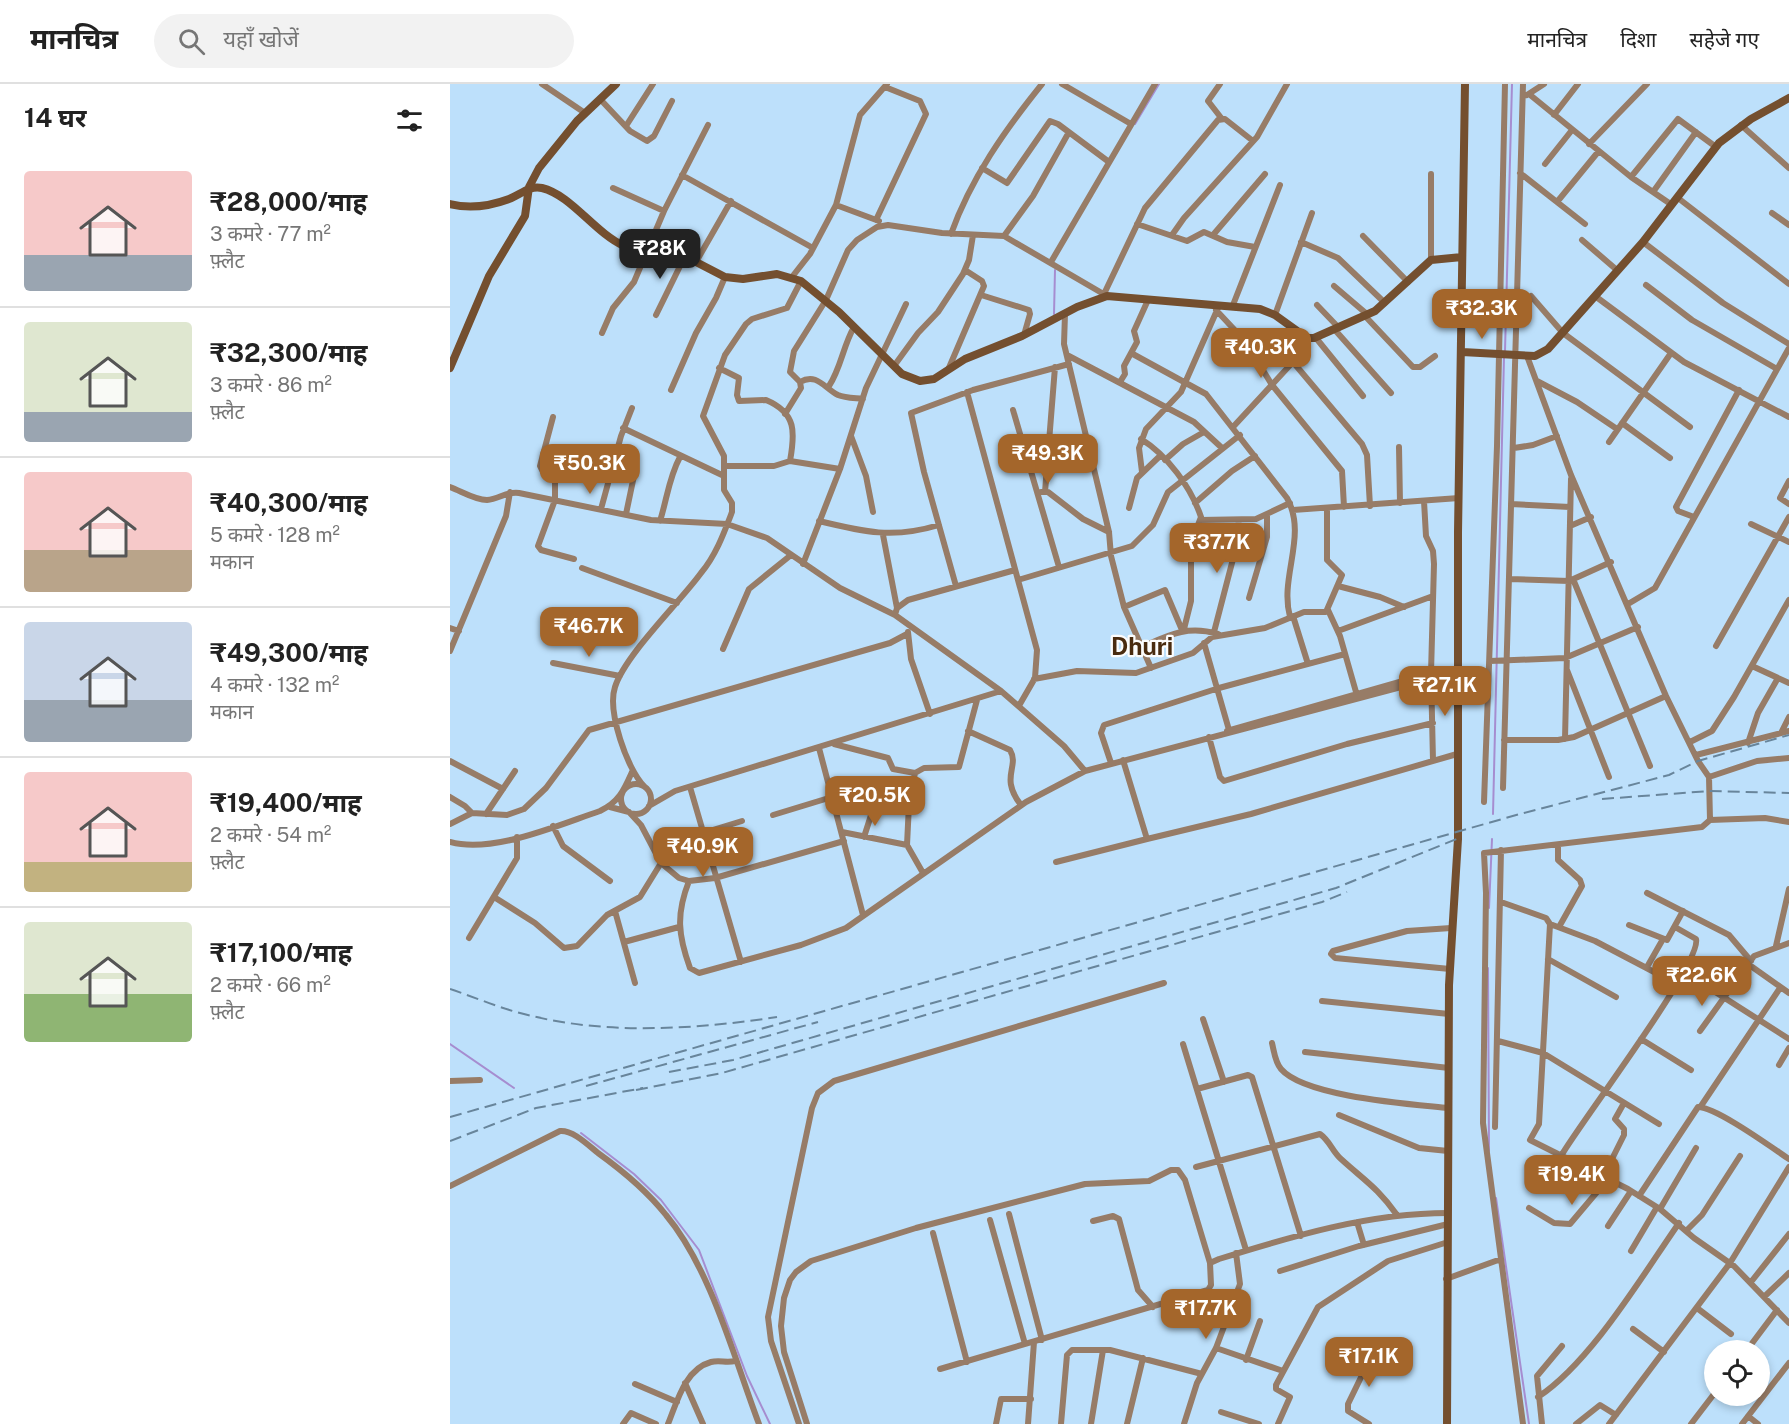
<!DOCTYPE html>
<html lang="hi">
<meta charset="utf-8">
<style>
body{margin:0;font-family:"Public Sans","Noto Sans Devanagari",sans-serif;background:#f2f2f2;color:#222;height:100vh;display:flex;flex-direction:column;font-size:22px;white-space:nowrap}
*{box-sizing:border-box;margin:0}
p{font-size:20px;color:#767676}
.icon{flex:none;width:33px;height:33px;fill:none;stroke:currentColor;stroke-width:2;stroke-linecap:round;stroke-linejoin:round}
.map{position:relative;flex:1;overflow:hidden}
.details{display:flex;flex-direction:column;background:#fff;width:450px}
.details>*{flex:none}
.controls{position:absolute;left:1254px;top:1256px;display:grid;gap:12px}
.controls a{display:grid;place-items:center;width:66px;height:66px;border-radius:50%;background:#fff;box-shadow:0 3px 9px #0003;font-size:30px}
.price{position:absolute;translate:-50% -51px;padding:0 14px;border-radius:12px;background:#a4662b;color:#fff;font-size:20px;line-height:39px;filter:drop-shadow(0 2px 3px #0008)}
.price::after{content:'';position:absolute;left:50%;top:36px;width:18px;height:14px;margin-left:-9px;background:inherit;clip-path:polygon(0 0,100% 0,50% 100%)}
.price.current{background:#222;color:#fff}
ul{padding:0;list-style:none}
li{display:flex;align-items:center;gap:18px;height:150px;padding:0 24px}
li+li{border-top:2px solid #e0e0e0}
li span{display:grid;place-items:center;flex:none;width:168px;height:120px;border-radius:6px;color:#555}
li>.icon{margin-inline-start:auto}
span .icon{width:72px;height:72px;fill:#fffc;stroke-width:1}
li b{font-size:26px}
h2{display:flex;justify-content:space-between;align-items:center;height:72px;padding:0 24px;font-size:26px}
header{display:flex;align-items:center;gap:36px;box-sizing:border-box;height:84px;padding:0 30px;background:#fff;border-bottom:2px solid #e0e0e0}
header strong{font-size:28px}
nav{display:flex;gap:33px;margin-inline-start:auto;font-size:21px}
.search{width:420px;height:54px;background:#f2f2f2;display:flex;align-items:center;gap:15px;box-sizing:border-box;padding:0 21px;border-radius:33px;color:#767676;font-size:22px}
main{display:flex;flex:1;min-height:0}
.map>svg:first-child{display:block}
.lines{fill:none;stroke-linecap:round;stroke-linejoin:round}
.stream{stroke:#a68dd0;stroke-width:2}
.street{stroke:#977c67;stroke-width:6}
.secondary{stroke:#744f2f;stroke-width:8}
.rail{stroke:#68859b;stroke-width:2;stroke-dasharray:12 6;stroke-linecap:butt}
.labels{text-anchor:middle;dominant-baseline:central;stroke-width:4.5;stroke-linejoin:round;paint-order:stroke}
.district-label{font-size:24px;font-weight:bold;fill:#492b0f;stroke:#fcfcfc}
</style>
<header>
<strong>मानचित्र</strong>
<div class="search"><svg class="icon" aria-label="search" viewBox="0 0 24 24"><circle cx="10" cy="10" r="6"/><path d="M15 15l6 6"/></svg>यहाँ खोजें</div>
<nav><a>मानचित्र</a><a>दिशा</a><a>सहेजे गए</a></nav>
</header>
<main>
<section class="details">
<h2>14 घर<svg class="icon" aria-label="filters" viewBox="0 0 24 24"><path d="M4 7h16M4 17h16"/><circle cx="9" cy="7" r="2"/><circle cx="15" cy="17" r="2"/></svg></h2>
<ul>
<li><span style="background:linear-gradient(#f6c9c9 70%,#9aa5b1 0)"><svg class="icon" aria-label="home" viewBox="0 0 24 24"><path d="M3 11l9-7 9 7M6 9v11h12V9"/></svg></span><div><b>₹28,000/माह</b><p>3 कमरे · 77 m²</p><p>फ़्लैट</p></div></li>
<li><span style="background:linear-gradient(#dfe7d0 75%,#9aa5b1 0)"><svg class="icon" aria-label="home" viewBox="0 0 24 24"><path d="M3 11l9-7 9 7M6 9v11h12V9"/></svg></span><div><b>₹32,300/माह</b><p>3 कमरे · 86 m²</p><p>फ़्लैट</p></div></li>
<li><span style="background:linear-gradient(#f6c9c9 65%,#b9a48a 0)"><svg class="icon" aria-label="home" viewBox="0 0 24 24"><path d="M3 11l9-7 9 7M6 9v11h12V9"/></svg></span><div><b>₹40,300/माह</b><p>5 कमरे · 128 m²</p><p>मकान</p></div></li>
<li><span style="background:linear-gradient(#c9d6e8 65%,#9aa5b1 0)"><svg class="icon" aria-label="home" viewBox="0 0 24 24"><path d="M3 11l9-7 9 7M6 9v11h12V9"/></svg></span><div><b>₹49,300/माह</b><p>4 कमरे · 132 m²</p><p>मकान</p></div></li>
<li><span style="background:linear-gradient(#f6c9c9 75%,#c2b280 0)"><svg class="icon" aria-label="home" viewBox="0 0 24 24"><path d="M3 11l9-7 9 7M6 9v11h12V9"/></svg></span><div><b>₹19,400/माह</b><p>2 कमरे · 54 m²</p><p>फ़्लैट</p></div></li>
<li><span style="background:linear-gradient(#dfe7d0 60%,#8fb573 0)"><svg class="icon" aria-label="home" viewBox="0 0 24 24"><path d="M3 11l9-7 9 7M6 9v11h12V9"/></svg></span><div><b>₹17,100/माह</b><p>2 कमरे · 66 m²</p><p>फ़्लैट</p></div></li>
</ul>
</section>
<div class="map">
<svg width="1339" height="1340" viewBox="0 0 1339 1340">
<rect width="100%" height="100%" fill="#bde0fb"/>
<g class="lines">
<path class="stream" d="M685,40L709,0
M604,230L605,186
M1055,267L1062,0
M1043,730L1054,273
M1039,824L1042,755
M1038,884L1039,1067
M0,960L64,1004
M131,1049L184,1090L211,1116L249,1166L297,1292L320,1340
M1046,1114L1079,1340"/>
<path class="street" d="M92,0L135,29
M612,0L681,40
M770,0L758,17L772,35
M1079,10L1181,93L1222,121
M1077,11L1094,0
M150,15L180,47L197,57L204,52L222,17
M1104,31L1128,0
M1291,41L1339,84
M176,42L203,0
M1139,60L1197,0
M1095,80L1122,46
M532,84L557,99L600,37L608,40L659,78
M1070,89L1135,140
M981,90V176
M232,91L363,164
M1181,93L1228,35L1266,63
M163,104L214,127
M1203,108L1246,48
M1228,114L1339,200
M1107,118L1148,68
M386,121L429,137
M1322,129L1339,141
M426,136L476,30L470,17L435,3
M687,140L737,157L754,148L777,158L805,163
M501,150C521,94 555,46 592,0
M722,151L734,134L807,53L837,0
M763,151L815,90
M554,152L583,112L619,48
M913,152L958,198
M1132,156L1168,187
M851,158L888,174L935,219
M1193,158L1273,219L1339,260
M246,178L281,117
M601,178L705,0
M342,193L360,170L386,121L410,31L437,0
M1196,201L1242,236L1327,285
M884,202L918,231
M654,210L695,124L768,36L775,35L803,57
M531,211L579,226L580,230L574,251
M1081,212L1113,249L1240,343
M1145,212L1234,278L1339,333
M783,221L830,101
M867,221L889,244
M766,226L795,257L822,301L892,387L894,423
M615,230L614,260L659,448L661,472L674,523L701,584
M206,231L235,172
M825,231L862,129
M915,232L963,283H970L985,272
M885,246L941,309
M152,249L163,224L184,198L214,127L258,41
M866,254L913,312
M681,269L756,310L837,414C858,452 829,493 840,533
M617,271L744,338L772,364
M843,278L912,360L917,371L920,422
M444,282L468,249L488,228L513,190L519,176L523,151
M269,284L289,294L287,311L289,317L316,316C347,329 345,349 340,377
M498,286L534,202L532,197L515,186
M1087,297L1127,318L1167,345
M350,298C367,288 375,305 388,311C395,314 405,314 413,315
M670,298L675,290L674,282L687,258L684,247L698,216
M379,302C391,284 393,262 404,243
M221,306L246,249L266,214L275,193
M517,308L587,566L585,594L570,620
M563,326L609,483
M335,330L351,304L350,298L340,288L344,267L376,216L398,166L407,156L427,143L438,141L492,149L554,152L657,212
M103,333L90,382L94,390L105,396V416L88,462L91,466L124,475
M1172,339L1220,374
M783,343L854,266L857,254
M173,344L274,392
M401,352L416,392L423,428
M691,355C717,371 741,403 751,433L741,459V517L734,545
M1159,358L1221,269
M949,363L950,419
M1064,364L1083,361L1107,352
M715,376L733,360L754,348
M275,382H324L340,377L390,385
M692,388L689,364L696,345L731,308L768,224
M1339,397L1330,414L1339,420
M0,403C11,407 25,416 37,416C49,415 57,407 69,409L201,436L277,440L317,454L390,504L445,531L551,607L614,662L635,687
M591,408H598L633,435L659,448
M595,408L605,283
M974,417L976,452L983,467L984,480L981,589L983,677
M745,419L782,387L805,372
M1061,420L1120,423
M679,424L687,394L711,371
M151,425L171,352L182,324
M843,426L1009,414
M176,430L185,387
M1244,433L1228,427L1226,423L1289,306
M750,436L806,435L840,419
M210,437C217,415 219,393 230,373
M369,437C414,448 443,455 489,441
M1301,440L1339,458
M1120,442L1141,433
M433,451L447,524
M353,480L390,385L416,304L456,220
M132,484L227,519
M1059,495L1119,497L1161,478
M1123,495L1200,682
M568,496L682,462L703,441L718,408L790,351
M506,502L474,388L461,329L523,306L619,280
M888,502L930,513L954,523
M799,514L817,453V431
M1178,520L1205,504L1339,264
M674,523L715,506L732,546
M878,526L890,552L906,608
M445,531L447,524L458,516L565,486
M843,532L858,580
M0,544L9,547
M888,547L983,512
M458,548L461,575L480,630
M764,548L783,475L789,436
M754,559L779,646
M1266,562L1339,433
M692,563C719,551 737,541 768,550
M273,565L299,505L341,471
M0,567L56,432L60,408
M1040,577L1115,574L1188,543
M103,579L170,592
M1302,582L1339,599
M1117,586L1159,693
M584,595L627,587L686,589L743,569L762,553L815,544L854,528H876L892,491L877,476V424
M518,647L560,666C570,683 549,693 571,721
M777,647L981,589
M1331,649L1339,633
M759,653L770,693L774,697L897,660L983,639
M1115,655L1121,395
M1054,656H1108L1124,653L1216,612
M1240,658L1262,647L1284,613L1339,516
M1298,659L1308,629L1328,594
M384,660L438,674L443,685L465,689
M369,664L413,831
M1246,671L1339,647
M673,676L697,755L801,730L1007,670
M0,677L53,705
M661,679L651,649L654,641L769,604L895,570
M1259,693L1307,677L1339,674
M171 715a15 15 0 1 1 30 0a15 15 0 1 1-30 0Z
M194,702C177,685 157,627 165,603C175,571 230,518 251,489C266,471 274,449 282,428V419L274,406V372L253,332L275,271L296,240L302,235L337,224L351,197
M240,703L291,878
M1053,704L1073,0
M380,705L424,722L414,753
M0,713L15,722L22,729
M1034,718L1047,362L1055,0
M199,722L225,707L551,607
M160,723L179,728L191,741L211,779L229,794L239,797L265,794L394,757
M36,730L65,687
M323,731L382,713
M1260,736L1315,734L1339,738
M0,740L22,729L57,731L74,725L96,704L139,646L440,559L457,550
M103,742L113,762L160,797
M392,748L457,761
M253,749L292,737
M0,758C43,770 108,741 150,727C169,718 174,706 182,688
M1108,761V776L1130,796L1132,802L1109,843
M606,778L697,755
M473,789L457,761L459,720L465,689L474,684L509,683L527,616
M239,797C226,830 228,851 240,884L249,889L351,861L396,844L576,718L635,687L981,595
M1197,809L1279,851L1301,877
M44,813L85,839L114,864L127,862L157,831L190,813L211,779
M1051,818L1096,834L1100,840L1089,1040L1080,1056L1178,1105L1210,1125L1244,1154L1284,1182L1339,1239
M165,827L185,899
M1100,840L1145,857L1227,900
M1179,841L1217,856L1233,827
M19,854L67,774V753
M174,858L229,843
M1326,862L1339,805
M1098,875L1166,913
M1298,880L1339,909
M1197,883L1213,855
M1000,885L885,874L881,870L883,867L957,847L1001,844
M1234,888L1339,955
M872,917L999,930
M753,935L774,998
M1250,947L1304,872L1339,859
M1191,955L1241,986
M1048,957L1093,969L1209,1040
M822,959C824,967 825,978 831,985C855,1013 961,1020 998,1024
M733,960L796,1166
M855,968L999,984
M1329,981L1339,964
M0,997L30,996
M747,1005L798,991L802,993L851,1152
M1251,1022L1330,904
M889,1031L969,1064L998,1067
M1045,1043L1051,766
M1111,1072C1129,1040 1253,878 1246,855L1225,843
M746,1083L870,1050C880,1057 882,1067 891,1075C914,1096 928,1104 947,1131
M1153,1093L1174,1051V1045L1165,1035L1174,1019
M0,1102L110,1047C123,1046 138,1061 148,1069C173,1087 197,1107 216,1131C261,1185 284,1274 309,1340
M1189,1112L1248,1023C1266,1023 1321,1063 1339,1075
M1079,1124L1104,1139L1120,1140L1158,1095
M1210,1125L1246,1064
M559,1130L592,1256
M540,1136L575,1260
M643,1137L663,1132L669,1135L688,1206L703,1223
M907,1138L914,1161
M1158,1142L1181,1107
M1237,1146L1252,1131L1290,1072
M483,1149L517,1278
M1181,1167L1207,1123
M830,1187L909,1162L998,1140
M996,1195L1051,1175
M1301,1198L1339,1150
M1315,1212L1339,1189
M1247,1224L1281,1250
M1183,1245L1214,1268
M766,1264L833,1287
M1297,1266L1327,1226
M796,1276L810,1237
M490,1285L758,1206L761,1201L760,1179L769,1175C843,1152 919,1129 998,1129
M235,1299L253,1340
M185,1300L227,1318
M1088,1313C1141,1278 1192,1192 1229,1139
M771,1328L809,1340
M1298,1332L1308,1340
M173,1340L181,1329L206,1340
M218,1340C227,1318 235,1285 261,1278C269,1276 277,1279 285,1277
M349,1340L321,1257L318,1233L362,1024L368,1009L384,997L714,899
M357,1340L334,1268L331,1242L334,1214L340,1196L346,1188L361,1177L466,1144L635,1100L699,1097L721,1086H728L735,1096L760,1179
M546,1340L551,1315H581
M578,1340L584,1258
M611,1340L617,1271L622,1266H660L752,1290
M641,1340L653,1266
M677,1340L693,1274
M734,1340L747,1299L766,1264L790,1200L786,1169
M828,1340L840,1313L826,1305V1301L868,1223L938,1177L998,1158
M919,1340L898,1327V1320L916,1283L934,1266
M1073,1340L1033,1039L1036,809L1034,769L1252,743L1260,736L1259,693L1248,677L1216,612L1121,391L1077,272
M1092,1340L1087,1292L1112,1262
M1126,1340L1150,1321L1166,1331
M1159,1340L1280,1179L1339,1083
M1241,1340L1264,1310
M1292,1340L1339,1279"/>
<path class="secondary" d="M0,120C19,125 40,122 59,115C70,111 79,101 92,104C121,111 145,149 174,162C188,168 204,160 219,164L275,193L293,195L327,190L351,197L389,228L452,290L470,297L484,295L515,275L572,252L627,223L657,212L810,225L825,231L857,254H864L925,227L981,176L1012,173
M1012,268L1085,272L1098,265L1193,158L1269,59L1301,35L1339,14
M0,284L39,192L75,132L79,103L89,84L127,37L166,0
M997,1340L999,901L1008,755V448L1015,0"/>
<path class="rail" d="M1152,715L1259,707L1339,709
M0,905C27,914 54,926 82,932C160,951 249,945 327,933
M219,988L283,976L886,804L1009,754
M136,1002L368,938
M186,1006L272,989L872,818L897,808
M0,1033L1070,730L1219,691L1248,677L1339,651
M0,1057L86,1024L193,1004"/>
</g>
<g class="labels">
<g class="district-label">
<text x="692" y="562">Dhuri</text>
</g>
</g>
</svg>
<div class="controls">
<a><svg class="icon" aria-label="locate" viewBox="0 0 24 24"><circle cx="12" cy="12" r="6"/><path d="M12 2v4M12 18v4M2 12h4M18 12h4"/></svg></a>
</div>
<b class="price current" style="left:210px;top:196px">₹28K</b>
<b class="price" style="left:1032px;top:256px">₹32.3K</b>
<b class="price" style="left:811px;top:295px">₹40.3K</b>
<b class="price" style="left:598px;top:401px">₹49.3K</b>
<b class="price" style="left:140px;top:411px">₹50.3K</b>
<b class="price" style="left:767px;top:490px">₹37.7K</b>
<b class="price" style="left:139px;top:574px">₹46.7K</b>
<b class="price" style="left:995px;top:633px">₹27.1K</b>
<b class="price" style="left:425px;top:743px">₹20.5K</b>
<b class="price" style="left:253px;top:794px">₹40.9K</b>
<b class="price" style="left:1252px;top:923px">₹22.6K</b>
<b class="price" style="left:1122px;top:1122px">₹19.4K</b>
<b class="price" style="left:756px;top:1256px">₹17.7K</b>
<b class="price" style="left:919px;top:1304px">₹17.1K</b>
</div>
</main>
